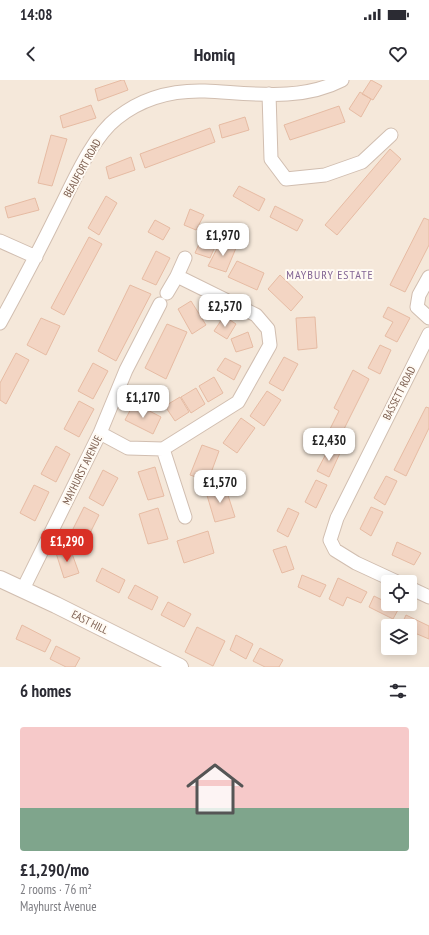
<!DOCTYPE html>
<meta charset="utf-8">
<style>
body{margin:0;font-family:"PT Sans Narrow",sans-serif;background:#f2f2f3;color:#2b2b33;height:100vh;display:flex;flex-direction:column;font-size:15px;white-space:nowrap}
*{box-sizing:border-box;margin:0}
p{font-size:13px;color:#7c7c81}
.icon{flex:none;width:22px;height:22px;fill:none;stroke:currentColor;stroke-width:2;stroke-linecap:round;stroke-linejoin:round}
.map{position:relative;height:587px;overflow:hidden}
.details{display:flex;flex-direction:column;background:#fff;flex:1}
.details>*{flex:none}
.buttons{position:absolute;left:381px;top:495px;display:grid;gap:8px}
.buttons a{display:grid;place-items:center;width:36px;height:36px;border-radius:4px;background:#fff;box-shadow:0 2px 10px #0003;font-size:20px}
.price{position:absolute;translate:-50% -34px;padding:0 9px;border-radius:8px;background:#fff;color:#222;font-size:13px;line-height:26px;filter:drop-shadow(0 1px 2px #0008)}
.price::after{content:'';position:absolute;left:50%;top:24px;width:12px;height:9px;margin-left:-6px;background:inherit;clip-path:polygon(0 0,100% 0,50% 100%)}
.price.active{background:#d93025;color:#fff}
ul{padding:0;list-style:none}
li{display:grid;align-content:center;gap:8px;height:212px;padding:0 20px}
li span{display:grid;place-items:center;height:124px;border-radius:4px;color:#555}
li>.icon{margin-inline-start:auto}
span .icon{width:72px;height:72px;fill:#fffc;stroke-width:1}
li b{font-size:17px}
h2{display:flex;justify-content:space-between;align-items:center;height:48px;padding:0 20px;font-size:17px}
.status{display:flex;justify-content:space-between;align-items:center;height:28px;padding:0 20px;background:#fff;direction:ltr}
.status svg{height:11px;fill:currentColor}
header{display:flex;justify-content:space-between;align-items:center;height:52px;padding:0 20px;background:#fff;font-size:18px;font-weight:600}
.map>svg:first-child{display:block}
.residential{fill:#f5e8da;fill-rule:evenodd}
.building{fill:#f3d5c3;stroke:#e6bba3}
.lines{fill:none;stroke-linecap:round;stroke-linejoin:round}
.minor-casing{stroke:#d1beb0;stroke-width:15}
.tertiary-casing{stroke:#d1beb0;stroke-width:18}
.minor{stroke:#fff;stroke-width:13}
.tertiary{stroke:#fff;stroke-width:16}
.labels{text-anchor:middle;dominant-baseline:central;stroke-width:4;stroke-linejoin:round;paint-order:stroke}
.street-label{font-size:11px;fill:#7a5c4d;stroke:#fffaf3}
.neighbourhood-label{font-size:12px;letter-spacing:1px;fill:#846695;stroke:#fffaf3}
</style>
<div class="status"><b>14:08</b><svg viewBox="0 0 49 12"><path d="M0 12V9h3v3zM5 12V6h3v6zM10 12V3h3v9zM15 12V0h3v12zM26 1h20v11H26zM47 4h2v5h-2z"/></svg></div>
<header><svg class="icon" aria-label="back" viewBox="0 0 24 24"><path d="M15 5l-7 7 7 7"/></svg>Homiq<svg class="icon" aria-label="heart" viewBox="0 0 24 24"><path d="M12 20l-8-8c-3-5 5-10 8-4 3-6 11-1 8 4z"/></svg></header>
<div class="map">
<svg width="429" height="587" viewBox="0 0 429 587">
<rect width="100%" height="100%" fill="#fdf6ec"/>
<path class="residential" d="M0,0H429V587H0ZM388,502H410V524H388ZM388,546H410V568H388Z"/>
<path class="building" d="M122,0H124L128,10L98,21L95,9Z
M371,0L382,6L373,20L362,14Z
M360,12L371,19L361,37L349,29Z
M91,25L96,38L63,48L60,36Z
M339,26L345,42L290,60L284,45Z
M245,37L249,50L222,58L219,45Z
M210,48L215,62L145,88L140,74Z
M51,55L67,59L52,106L38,103Z
M390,69L401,79L337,155L325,145Z
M131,77L135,90L109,99L106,87Z
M239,106L265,119L259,131L233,116Z
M106,116L117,123L99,155L88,148Z
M35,118L39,130L8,138L5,127Z
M275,126L303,140L297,151L270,137Z
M190,129L204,135L196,150L184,145Z
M424,138L429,140V165L405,212L390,205Z
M155,140L170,148L163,160L148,152Z
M207,146L221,153L210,178L195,173Z
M89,157L102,164L64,235L51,228Z
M221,161L236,168L226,192L208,186Z
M156,171L170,178L156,205L142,199Z
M237,181L264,193L257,210L228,197Z
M280,195L303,217L291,231L268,209Z
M130,205L151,214L116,281L98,271Z
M191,221L206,245L192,254L178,229Z
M388,227L410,238L397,262L385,256L393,242L383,237Z
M224,236L236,244L227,259L214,251Z
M315,237L317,268L298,270L296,238Z
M41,238L60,246L46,275L27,265Z
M167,244L187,252L166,299L145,288Z
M248,252L253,267L236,272L231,259Z
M380,265L391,270L380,294L368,288Z
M16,273L29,280L6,324L0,320V303Z
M284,277L298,284L283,311L269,303Z
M225,278L241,286L234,300L217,290Z
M93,283L108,291L93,319L78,311Z
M353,290L369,299L337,363L326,357L339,331L334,328Z
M214,297L223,313L208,322L199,306Z
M196,308L205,324L191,333L181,317Z
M267,311L281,320L264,346L250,336Z
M180,317L189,332L175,341L165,326Z
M79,321L94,329L79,357L64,349Z
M134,323L161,337L153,354L125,340Z
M426,327L429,328V348L406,396L394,390Z
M241,338L255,348L237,373L223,363Z
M202,365L219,371L208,401L190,395Z
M56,366L70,374L56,402L41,394Z
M329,368L340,373L329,397L317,391Z
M155,387L164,416L148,420L138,392Z
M103,390L118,398L103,426L89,418Z
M386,396L397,401L385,425L374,418Z
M316,400L327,405L316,428L305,422Z
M34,405L49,412L35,441L20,433Z
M225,406L235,437L215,442L206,412Z
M84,427L99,435L85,463L70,455Z
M371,427L383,432L371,456L360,449Z
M158,428L168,459L148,464L139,434Z
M288,428L299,433L288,457L277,451Z
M208,451L214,473L184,483L177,461Z
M397,462L421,473L414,485L392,475Z
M286,466L294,489L282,493L273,470Z
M70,468L79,493L64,498L56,473Z
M102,488L125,500L119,513L96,501Z
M302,495L326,505L320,517L298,507Z
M338,498L367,512L361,523L347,517L343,526L329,519Z
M135,505L158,517L152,530L128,518Z
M374,516L388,523V524L399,528L393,539L369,527Z
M168,522L191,534L184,547L161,535Z
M406,535L429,546V559L410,551V546H401Z
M22,545L51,560L45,572L16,559Z
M197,547L225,561L213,586L185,572Z
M236,555L253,564L246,579L230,570Z
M56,566L80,578L75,587H66L50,579Z
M260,568L283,580L279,587H265L253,581Z"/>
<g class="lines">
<defs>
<path id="minor" d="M269,14L271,79L286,99L325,95L362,82L391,55
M0,161L36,177
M177,196L185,178
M429,197L419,215L417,227L429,238
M0,243C19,208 38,173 55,138C71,108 90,59 117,38C142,18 173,10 205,11C250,13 300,22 342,0
M100,353L128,368L163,369L238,322L270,265L268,249L256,235L177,196L167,213
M163,369L185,437
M397,502L356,483L335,470L330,460L337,438L429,254
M410,508L429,517
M23,509L100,353L126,290L160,224"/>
<path id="tertiary" d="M0,499L56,525L180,587"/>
</defs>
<use href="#minor" class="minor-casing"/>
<use href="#tertiary" class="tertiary-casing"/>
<use href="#minor" class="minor"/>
<use href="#tertiary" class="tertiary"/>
</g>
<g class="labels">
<g class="street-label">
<text transform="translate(82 88) rotate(-61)">BEAUFORT ROAD</text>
<text transform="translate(399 313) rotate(-63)">BASSETT ROAD</text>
<text transform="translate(82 390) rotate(-64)">MAYHURST AVENUE</text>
<text transform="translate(90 542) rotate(27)">EAST HILL</text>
</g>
<g class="neighbourhood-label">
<text x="330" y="194">MAYBURY ESTATE</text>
</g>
</g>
</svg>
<div class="buttons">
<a><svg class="icon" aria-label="locate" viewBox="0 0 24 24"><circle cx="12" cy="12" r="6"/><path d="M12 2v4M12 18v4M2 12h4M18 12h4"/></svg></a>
<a><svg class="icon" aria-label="layers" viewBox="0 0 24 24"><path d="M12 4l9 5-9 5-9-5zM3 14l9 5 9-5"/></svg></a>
</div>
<b class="price" style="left:223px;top:177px">£1,970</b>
<b class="price" style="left:225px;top:248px">£2,570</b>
<b class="price" style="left:143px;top:339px">£1,170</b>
<b class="price" style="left:329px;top:382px">£2,430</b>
<b class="price" style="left:220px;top:424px">£1,570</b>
<b class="price active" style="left:67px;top:483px">£1,290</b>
</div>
<section class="details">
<h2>6 homes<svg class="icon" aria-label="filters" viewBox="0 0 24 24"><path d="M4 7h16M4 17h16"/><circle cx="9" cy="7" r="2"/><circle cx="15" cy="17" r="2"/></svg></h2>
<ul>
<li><span style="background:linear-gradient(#f6c9c9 65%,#7fa58c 0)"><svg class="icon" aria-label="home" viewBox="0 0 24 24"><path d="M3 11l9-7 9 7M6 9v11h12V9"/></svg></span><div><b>£1,290/mo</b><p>2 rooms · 76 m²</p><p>Mayhurst Avenue</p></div></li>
</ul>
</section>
